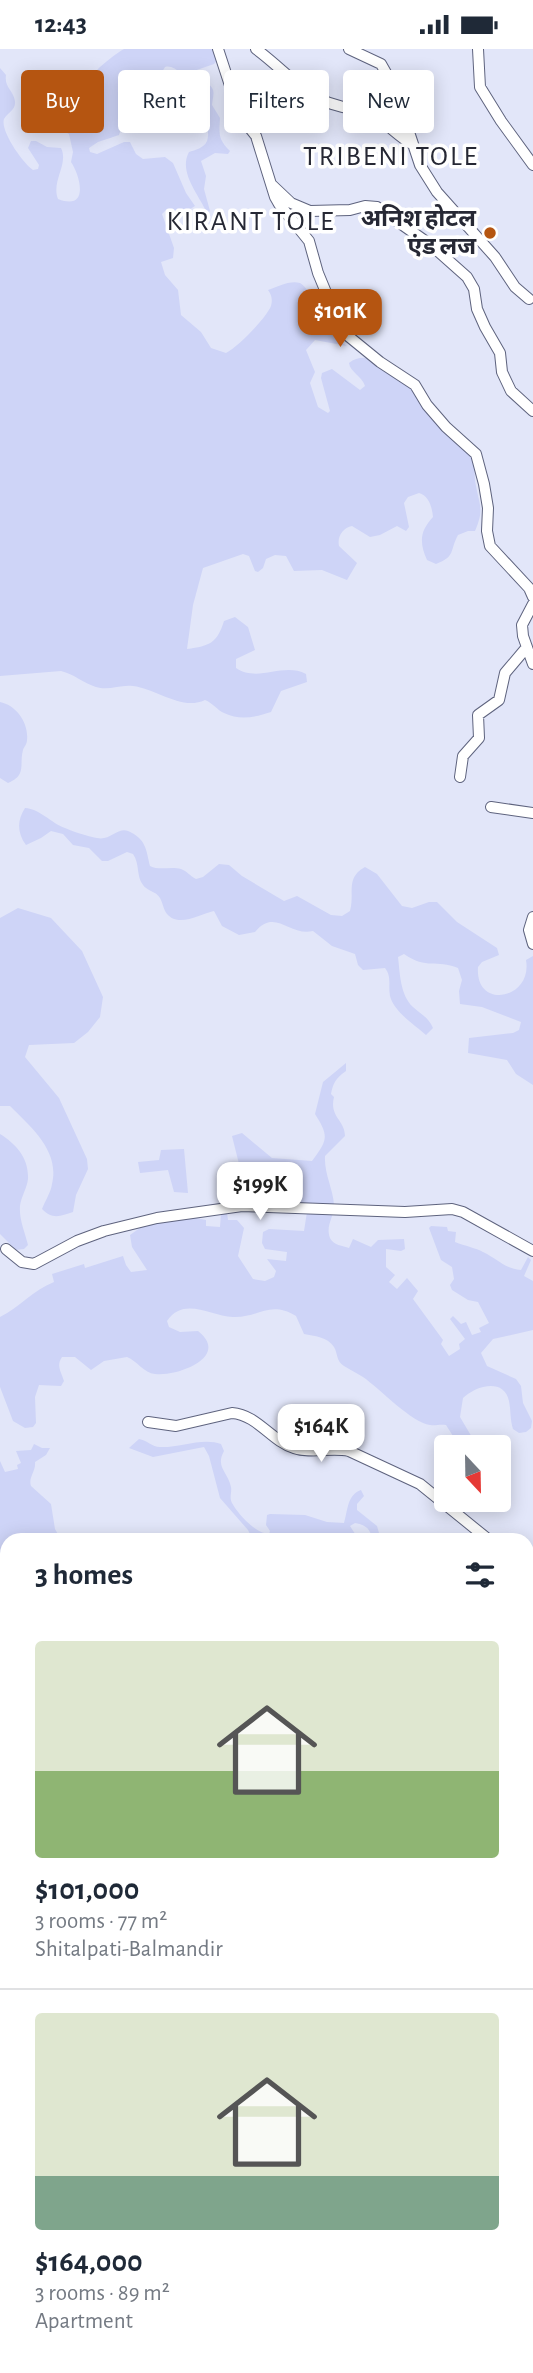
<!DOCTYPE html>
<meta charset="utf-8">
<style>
body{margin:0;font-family:"Alegreya Sans","Noto Sans Devanagari",sans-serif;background:#f2f2f3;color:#1f2937;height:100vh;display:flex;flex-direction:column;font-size:26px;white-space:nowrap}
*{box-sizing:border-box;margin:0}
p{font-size:23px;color:#747a83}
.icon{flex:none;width:38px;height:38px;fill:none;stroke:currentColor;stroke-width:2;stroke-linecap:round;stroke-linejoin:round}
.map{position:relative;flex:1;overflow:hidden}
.details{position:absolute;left:0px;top:1484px;width:534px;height:840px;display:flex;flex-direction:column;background:#fff;border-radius:21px 21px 0 0;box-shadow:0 4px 18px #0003}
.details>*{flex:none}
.banner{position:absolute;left:21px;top:21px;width:492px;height:63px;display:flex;gap:14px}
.needle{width:46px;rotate:158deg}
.buttons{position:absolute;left:434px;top:1386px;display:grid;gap:14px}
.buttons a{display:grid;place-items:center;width:77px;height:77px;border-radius:7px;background:#fff;box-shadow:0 4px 18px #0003;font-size:35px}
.price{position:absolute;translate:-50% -60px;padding:0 16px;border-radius:14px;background:#fff;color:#222;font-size:23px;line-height:46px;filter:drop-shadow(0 2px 4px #0008)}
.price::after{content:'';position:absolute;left:50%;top:42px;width:21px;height:16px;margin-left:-10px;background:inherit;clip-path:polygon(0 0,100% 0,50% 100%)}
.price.on{background:#b55511;color:#fff}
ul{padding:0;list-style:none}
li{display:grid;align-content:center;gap:14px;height:371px;padding:0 35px}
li+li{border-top:2px solid #e0e1e3}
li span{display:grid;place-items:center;height:217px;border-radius:7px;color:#555}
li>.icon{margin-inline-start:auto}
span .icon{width:126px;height:126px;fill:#fffc;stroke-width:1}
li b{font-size:30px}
h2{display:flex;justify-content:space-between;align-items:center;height:84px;padding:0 35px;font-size:30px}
.chip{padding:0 24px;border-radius:7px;background:#fff;box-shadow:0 4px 18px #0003;font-size:24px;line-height:63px}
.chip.on{background:#b55511;color:#fff}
.status{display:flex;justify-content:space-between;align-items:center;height:49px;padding:0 35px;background:#fff;direction:ltr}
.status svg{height:19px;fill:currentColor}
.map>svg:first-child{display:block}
.green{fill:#ced4f7}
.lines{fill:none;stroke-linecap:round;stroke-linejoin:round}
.street-casing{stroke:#5e637e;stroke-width:12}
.street{stroke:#fff;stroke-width:10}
.poi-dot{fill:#b55511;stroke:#fff;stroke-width:2.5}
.labels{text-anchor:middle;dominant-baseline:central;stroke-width:7;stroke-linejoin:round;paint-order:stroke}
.poi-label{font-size:24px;font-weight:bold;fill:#262834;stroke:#fff;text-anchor:end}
.quarter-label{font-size:28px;letter-spacing:2px;fill:#262834;stroke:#fff}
</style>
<div class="status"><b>12:43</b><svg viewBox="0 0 49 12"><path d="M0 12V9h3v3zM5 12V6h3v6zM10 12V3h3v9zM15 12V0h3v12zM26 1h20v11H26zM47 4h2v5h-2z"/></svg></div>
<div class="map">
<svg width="533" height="2324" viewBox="0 0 533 2324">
<rect width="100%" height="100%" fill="#e2e6f9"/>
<path class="green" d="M124,0H216L220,8L214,15L191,23L203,34L206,33C217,41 213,45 212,56L220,69C219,85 218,90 230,102L228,105L215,104L201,112L206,127L204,140L210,162L207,164C199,146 178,123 189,103C195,101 204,99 207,92C214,74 185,12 165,18L157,31L141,39L136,59L126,62L119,86L98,93L89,99L90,103L97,105L124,93H130L136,105L143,110L165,108L173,114L186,144L195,157L187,162V168L167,160L162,165L174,199L173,209L161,213L165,226L178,241L181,266L201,283L211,299L226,304C238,298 266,269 271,257C273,250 271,245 268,241C277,238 290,231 300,234C304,236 308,243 312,245C333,260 325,284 347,297L315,291L306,301L315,323L310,334L318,358L328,364L330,362L321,329L322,324L332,320L360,341L365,337C362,327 350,323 349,314C362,303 380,312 394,318L474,408C475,417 474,428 476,437C480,458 484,461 475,482H468L458,486C449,503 456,507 436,515L427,511C419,493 420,482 433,468C432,458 429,447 419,444L408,448L404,454L409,478L406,482L397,477L380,486L370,488L352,477C343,479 337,487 339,497L357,514L347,531L322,521L294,522L286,507L275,506L266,510L263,519L258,523L255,522L249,507L243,505L203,519L193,556L187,600C210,597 217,594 224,572L235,568L248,578L255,601L236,610V619C258,634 283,613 306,625L307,633L281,642L271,663C256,668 240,672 224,664C217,661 213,654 205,651C182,662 157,640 133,637C121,635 109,642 96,638C83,634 74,625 61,622L0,627V19L6,26C4,38 13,41 15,52C16,61 8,63 4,70C0,82 23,114 33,121L38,120L39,116L28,99L31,92H36L47,98L61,99C69,115 51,132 58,150C89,162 81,128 71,113L73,103L69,85C56,76 33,84 25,66L26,62C39,53 47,65 58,68C68,66 86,57 90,47C94,39 91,27 98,20C103,15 118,3 124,0Z
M0,653C16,656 29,674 27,691C27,695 24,698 23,701C19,716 27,726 8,734L0,729Z
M25,759C40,760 51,774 65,779C74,783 87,787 97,789C110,792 118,778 128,782C146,790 146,800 150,817C160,822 170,817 181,820C187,822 190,827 196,830L203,828L219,815L229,816L242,827L284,852L297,847L331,866L342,867L350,862C355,844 345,829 365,818L377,825L402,857L412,859L429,853H437L457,873L497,899L499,906L482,913L478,918C475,962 533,950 526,911L533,907V1036L516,1025L507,1011L468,1004L469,989L513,984L519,981L521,973L482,958L460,955L459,942L462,931L458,919C436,910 427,921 404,905L398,908C400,924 400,946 413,958C422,966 428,968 433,979L426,986C415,976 394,963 390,947C388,936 392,928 385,919L363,921L358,916L355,905L332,897L313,882C290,888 275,858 255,883L239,886L222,877L214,862C200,865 179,879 167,865C163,860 163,854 160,849C156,842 147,842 143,836C136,827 140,815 133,805L127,803L108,812H102L89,799L73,796L63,785L51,782L41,789L26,796C17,784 17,771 25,759Z
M18,859L51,869L82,902L103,948L100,968L88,983L74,994L29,996L25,1008L59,1049L87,1110L88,1120L76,1146L73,1163C61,1167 52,1171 42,1160C45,1152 51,1143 52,1135C60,1102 31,1078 10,1057H0V869Z
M346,1014V1022C336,1029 333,1034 331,1045L334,1048C329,1068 345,1071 345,1087L325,1107C324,1125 333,1139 334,1156C335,1167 325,1176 330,1189C333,1196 343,1197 349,1199L353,1190L371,1198L378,1191L404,1190L405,1200L401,1202L386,1200V1218L395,1226L389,1233L397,1240L407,1229L418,1242L413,1250L443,1291L441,1295L449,1307L460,1300L459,1295L465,1290L450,1270L453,1267L461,1275L466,1273L472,1286L481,1283L479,1279L489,1274L478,1253L468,1251L452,1241L450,1236L454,1230L452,1218L441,1211L429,1179L431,1177L447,1178L448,1182L456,1183L455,1193C465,1197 476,1199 483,1203C498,1210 503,1219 521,1221L528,1208L531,1211L524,1227L533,1232V1281L493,1290L481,1304L487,1317L516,1330L521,1337L523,1354L532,1372L531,1379L526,1383L519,1384L513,1380C510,1371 511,1362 509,1352C504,1328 475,1337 463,1349L460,1368L473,1390L485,1398H453V1387L446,1376C439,1375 436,1377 430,1376C412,1374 379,1339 363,1328C357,1324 350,1321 344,1317C336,1312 338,1305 334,1298C328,1288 314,1287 304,1285L296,1267C269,1251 259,1269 233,1268C210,1267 184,1247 167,1272L169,1278L180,1283L198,1282C231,1308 177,1328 155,1325C144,1324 137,1312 127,1308L104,1312L91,1321L75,1308H62C56,1317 61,1322 64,1332L61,1337L39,1336L35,1348L36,1374L33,1378L25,1379L13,1372L0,1338V1268C20,1258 33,1241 54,1233L52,1225L84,1215L85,1219L123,1207L126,1216L131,1223L147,1221L132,1198L130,1186L144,1176L191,1168L206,1171V1177L220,1178L221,1165L227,1164L228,1171H237L244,1179L238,1207L253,1230L265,1232L274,1228L276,1222L267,1210L286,1212L287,1203L265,1200L262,1194L263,1183L269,1180L304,1182L307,1163L298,1157V1145L289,1132L284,1133L283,1141H277L275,1121L256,1113L240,1119L232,1087L242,1084L272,1109L312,1112C328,1091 329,1087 315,1065L323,1033Z
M0,1085C16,1095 29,1109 28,1130C27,1139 21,1148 20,1157C19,1171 25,1183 28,1196L24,1200L16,1201L0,1185Z
M184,1100L188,1144L174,1143L168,1121L140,1124L138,1113L159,1111L161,1101Z
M139,1390C147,1391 152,1398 160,1398C179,1399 203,1388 221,1395L224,1402C215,1418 228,1423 231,1438C232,1444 229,1448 232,1454C238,1465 256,1485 269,1485L270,1482L266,1476L267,1466L270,1465L305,1466L327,1473L344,1474C348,1461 347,1446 361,1441L364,1447L357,1455V1461L377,1477L381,1491H371C373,1481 364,1475 355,1474L350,1477L359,1491H250L251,1487L248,1481L220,1449L209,1407L204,1398L153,1408L129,1399Z
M34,1395L42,1399H50L46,1406L35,1413C36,1423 28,1428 31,1437L51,1455L55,1480L61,1491H7V1720L0,1716V1412L5,1423L18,1420L17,1416L21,1414L16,1402L31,1401Z
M527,1652H533V1750L527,1742Z
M0,2073L7,2077V2205L0,2204Z
M527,2110L533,2111V2213L527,2238Z
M0,2272L7,2275V2317H132L131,2324H0Z"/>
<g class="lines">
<defs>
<path id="street" d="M218,0L240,67L256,87L275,148L279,155L309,192L318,224L342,282L380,313L415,336L427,356L446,378L476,405L484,435L488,459L487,482L490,497L529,539L533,548
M256,0C275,14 292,32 311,45C331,59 356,58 377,69C390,77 399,88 412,95
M349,0L381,15L394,38L420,116L437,143L495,208L515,238L529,250
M478,0L480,38L501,72L533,116
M272,136L291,154L310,162L350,161L365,157L377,158L431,196L467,228L474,240L477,260L485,278L500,304L502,323L511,342L533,362
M533,555L522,576L523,587L533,615
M460,728L463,707L479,689L478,666L499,651L505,624L527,598
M491,758L533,764
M533,868L529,881L533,895
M6,1200L22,1213L34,1215L77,1192L104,1182L157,1169L242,1157L405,1163L452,1160L463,1163L533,1202
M148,1373L176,1377L232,1364C258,1366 271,1392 294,1399C311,1405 331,1398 349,1402L420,1435L489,1491
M527,1518L533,1516
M527,1822L533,1825
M527,1946L533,1937
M0,2015L7,2014
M527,2289L533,2284
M232,2317L243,2324
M457,2317L463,2324
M259,2324L262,2317
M474,2324L486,2317"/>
</defs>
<use href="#street" class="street-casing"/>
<use href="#street" class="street"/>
</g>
<circle class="poi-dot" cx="490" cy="184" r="7"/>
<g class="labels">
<g class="poi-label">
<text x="476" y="170">अनिश होटल<tspan x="476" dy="28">एंड लज</tspan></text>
</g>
<g class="quarter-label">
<text x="391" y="108">TRIBENI TOLE</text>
<text x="251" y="173">KIRANT TOLE</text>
</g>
</g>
</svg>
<div class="buttons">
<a><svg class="needle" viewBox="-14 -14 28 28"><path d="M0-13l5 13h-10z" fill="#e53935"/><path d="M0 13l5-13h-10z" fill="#747a83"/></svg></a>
</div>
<b class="price on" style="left:340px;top:300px">$101K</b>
<b class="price" style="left:260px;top:1173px">$199K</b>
<b class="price" style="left:321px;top:1415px">$164K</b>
<div class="banner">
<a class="chip on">Buy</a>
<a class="chip">Rent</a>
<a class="chip">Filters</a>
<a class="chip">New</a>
</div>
<section class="details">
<h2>3 homes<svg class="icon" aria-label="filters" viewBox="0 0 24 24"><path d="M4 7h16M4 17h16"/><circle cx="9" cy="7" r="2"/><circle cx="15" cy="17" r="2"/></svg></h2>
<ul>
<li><span style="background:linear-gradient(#dfe7d0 60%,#8fb573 0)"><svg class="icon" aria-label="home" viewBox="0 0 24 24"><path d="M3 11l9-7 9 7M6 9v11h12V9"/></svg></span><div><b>$101,000</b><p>3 rooms · 77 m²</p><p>Shitalpati-Balmandir</p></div></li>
<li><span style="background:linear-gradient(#dfe7d0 75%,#7fa58c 0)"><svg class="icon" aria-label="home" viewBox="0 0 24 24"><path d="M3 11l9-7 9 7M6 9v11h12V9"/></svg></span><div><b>$164,000</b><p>3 rooms · 89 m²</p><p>Apartment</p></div></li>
</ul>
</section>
</div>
